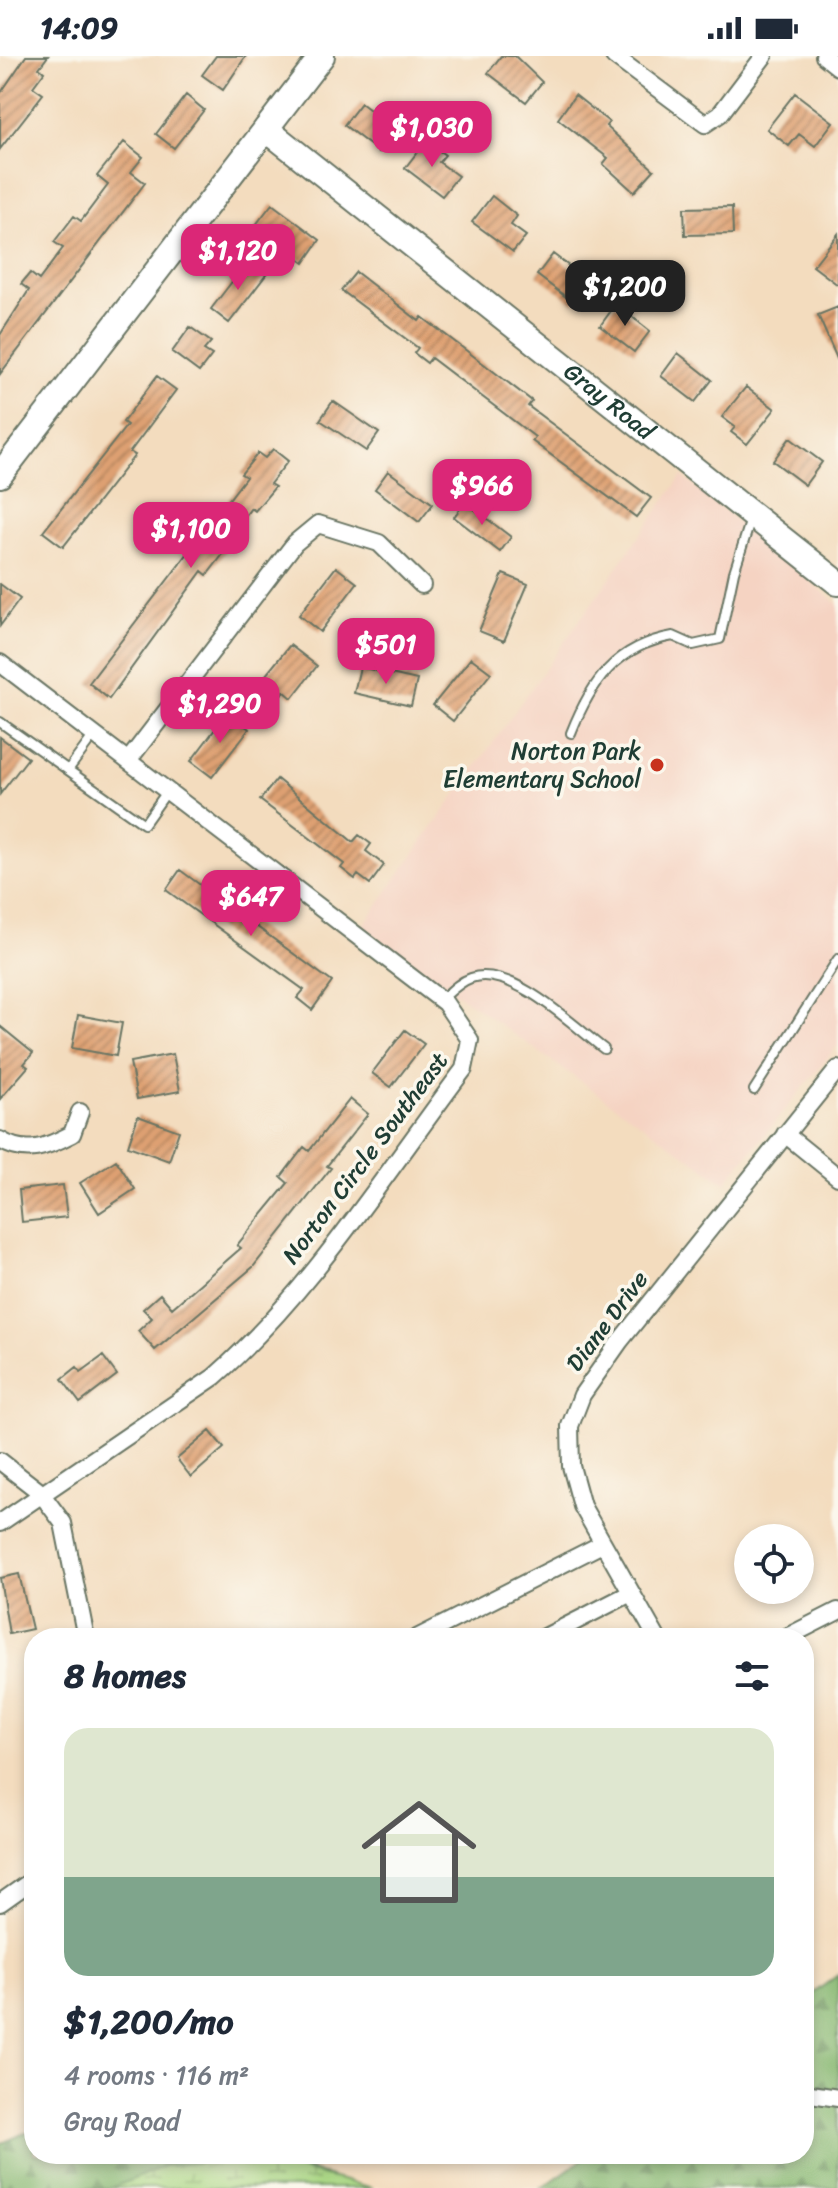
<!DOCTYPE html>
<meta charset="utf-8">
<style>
body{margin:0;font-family:Sriracha,sans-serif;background:#f2f2f3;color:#1f2937;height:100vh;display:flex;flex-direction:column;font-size:30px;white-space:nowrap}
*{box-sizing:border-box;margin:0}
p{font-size:26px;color:#747a83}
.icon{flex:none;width:44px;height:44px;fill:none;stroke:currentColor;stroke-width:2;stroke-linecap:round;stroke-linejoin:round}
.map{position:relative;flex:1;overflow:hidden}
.details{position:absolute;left:24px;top:1572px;width:790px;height:536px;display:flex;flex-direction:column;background:#fff;border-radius:32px;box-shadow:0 4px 12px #0003}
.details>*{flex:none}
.fabs{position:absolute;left:734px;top:1468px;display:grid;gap:16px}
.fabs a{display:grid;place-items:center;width:80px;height:80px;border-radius:50%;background:#fff;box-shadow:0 4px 12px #0003;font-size:40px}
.price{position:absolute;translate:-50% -68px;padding:0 18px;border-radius:16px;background:#db2777;color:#fff;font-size:26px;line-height:52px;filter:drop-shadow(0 2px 4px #0008)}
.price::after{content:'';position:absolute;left:50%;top:48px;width:24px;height:18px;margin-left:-12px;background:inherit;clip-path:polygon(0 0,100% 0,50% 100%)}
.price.current{background:#222;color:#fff}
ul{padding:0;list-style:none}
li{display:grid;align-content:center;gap:16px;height:424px;padding:0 40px}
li+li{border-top:2px solid #e0e1e3}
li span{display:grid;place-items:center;height:248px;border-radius:24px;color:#555}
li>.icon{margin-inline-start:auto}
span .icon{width:144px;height:144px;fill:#fffc;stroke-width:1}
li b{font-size:34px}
h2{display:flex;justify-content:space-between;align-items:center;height:96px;padding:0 40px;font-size:34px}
.status{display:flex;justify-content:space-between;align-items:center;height:56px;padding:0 40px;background:#fff;direction:ltr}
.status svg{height:22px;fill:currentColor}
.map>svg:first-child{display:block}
.built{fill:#f5d3c2}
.forest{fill:url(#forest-firs);stroke:#527a52;stroke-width:2}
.wetland{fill:url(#wetland-marsh);stroke:#648a5c;stroke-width:2}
.building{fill:url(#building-hatch)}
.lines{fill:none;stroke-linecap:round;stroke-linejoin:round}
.lane-casing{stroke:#697564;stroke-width:12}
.street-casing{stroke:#697564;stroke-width:20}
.secondary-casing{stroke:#697564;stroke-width:28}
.lane{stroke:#fff;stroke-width:8}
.street{stroke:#fff;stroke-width:16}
.secondary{stroke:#fff;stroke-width:24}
.poi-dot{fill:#c8321e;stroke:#fbf7ec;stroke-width:3}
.labels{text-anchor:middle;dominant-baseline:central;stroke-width:7;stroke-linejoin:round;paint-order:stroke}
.street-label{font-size:24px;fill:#1f3d34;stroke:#fbf7ec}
.poi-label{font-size:24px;fill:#1f3d34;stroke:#fbf7ec;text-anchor:end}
</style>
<div class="status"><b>14:09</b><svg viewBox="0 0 49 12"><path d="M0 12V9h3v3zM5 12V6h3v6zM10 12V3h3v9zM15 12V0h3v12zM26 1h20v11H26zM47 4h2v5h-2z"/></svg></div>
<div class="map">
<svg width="838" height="2132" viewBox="0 0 838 2132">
<defs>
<pattern id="forest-firs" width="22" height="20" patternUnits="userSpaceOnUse" patternTransform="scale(2)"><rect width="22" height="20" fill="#86b771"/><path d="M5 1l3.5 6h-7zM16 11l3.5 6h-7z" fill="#6d965e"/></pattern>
<pattern id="wetland-marsh" width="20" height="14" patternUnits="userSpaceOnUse" patternTransform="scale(2)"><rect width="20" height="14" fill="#a9d683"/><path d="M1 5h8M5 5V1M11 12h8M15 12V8" fill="none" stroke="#89af6c"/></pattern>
<pattern id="building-hatch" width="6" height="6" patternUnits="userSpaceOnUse" patternTransform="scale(2)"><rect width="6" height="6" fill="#dea072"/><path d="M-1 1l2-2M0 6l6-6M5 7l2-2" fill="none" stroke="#b3845e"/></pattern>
</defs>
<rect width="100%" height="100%" fill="#fbf7ec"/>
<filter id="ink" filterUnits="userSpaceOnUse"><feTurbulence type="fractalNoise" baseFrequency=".0125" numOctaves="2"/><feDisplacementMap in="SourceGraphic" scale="16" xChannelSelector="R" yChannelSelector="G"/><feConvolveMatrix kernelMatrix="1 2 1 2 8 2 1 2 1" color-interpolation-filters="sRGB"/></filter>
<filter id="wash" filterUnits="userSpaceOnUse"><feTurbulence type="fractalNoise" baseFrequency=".006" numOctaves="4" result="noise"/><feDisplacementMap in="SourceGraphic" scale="32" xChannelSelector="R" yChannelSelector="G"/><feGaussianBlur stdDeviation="1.8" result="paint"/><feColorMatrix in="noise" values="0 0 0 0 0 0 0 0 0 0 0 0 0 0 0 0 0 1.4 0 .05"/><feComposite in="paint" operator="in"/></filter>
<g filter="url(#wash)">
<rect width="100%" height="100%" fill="#f3dcbe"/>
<path class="built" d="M682,420L838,548V989L725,1127L362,871Z"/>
<path class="forest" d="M838,1919V2132H542L590,2098H804V1944Z
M34,2073V2098H264L363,2132H0V2088Z"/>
<path class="wetland" d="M242,2102L267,2105L373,2132H112L164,2110Z"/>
<g id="blocks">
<path class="building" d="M26,0H48L39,12L44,16L33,31L43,38L0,93V38Z
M216,0H246L223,34L202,19Z
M501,0H515L542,26L526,46L488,17Z
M795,37L833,66L815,90L799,78L789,90L767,73Z
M186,39L204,54L174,92L156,78Z
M575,39L609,66L606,70L654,114L634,136L603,108L608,102L558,63Z
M361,47L396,74L379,96L344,69Z
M426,85L445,99L439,106L458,120L442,140L405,112Z
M124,86L143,101L131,116L145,127L0,318V279L29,234L21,228L30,217L39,224L63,192L54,186L74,160L81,165L108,129L97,120Z
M492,140L517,160L511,169L526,180L513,196L472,166Z
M272,148L320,184L304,207L255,170Z
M732,151L733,178L685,179L684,152Z
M838,178V229L813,210Z
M553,198L590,226L574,247L537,219Z
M248,205L266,219L229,267L211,253Z
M356,216L419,265L422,261L480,305L532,345L528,350L651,442L636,461L532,385L535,381L431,302L427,307L414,297L418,292L341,234Z
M616,248L650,275L634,296L600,270Z
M838,251V305L818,259Z
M190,271L211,286L204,294L212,299L199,316L172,296Z
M678,297L712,324L695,346L661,320Z
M157,320L176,334L130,396L135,399L63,491L43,476L127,369L123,366Z
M746,331L775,353L747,388L731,376L735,371L722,361Z
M333,345L379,377L366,395L320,364Z
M790,382L822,406L805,429L773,405Z
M273,393L288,405L270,428L275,431L255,455L251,452L230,481L234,484L207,519L202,515L109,643L89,627L246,421L241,418L258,397L265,402Z
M388,415L433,448L419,466L375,433Z
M465,446L511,481L500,496L454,461Z
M336,511L357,527L320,576L299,559Z
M503,518L528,528L504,585L479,575Z
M0,528L20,543L0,570Z
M290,589L317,610L292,642L284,635L272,650L253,635Z
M471,602L491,617L453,665L433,649Z
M360,611L417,624L411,650L354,637Z
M228,656L249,673L212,721L191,705Z
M0,681L28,702L0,738Z
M277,723L353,786L359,779L371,788L366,795L384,809L370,828L358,819L355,823L341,812L344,808L260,744Z
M180,814L332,926L312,954L297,942L304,934L166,834Z
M78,959L122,967L116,1000L72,992Z
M0,970L33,997L24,1008L28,1011L0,1043Z
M405,974L424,988L391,1031L372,1017Z
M173,998L180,1035L137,1043L130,1006Z
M350,1043L368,1058L327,1110L331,1112L253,1211L155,1294L138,1275L152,1262L143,1253L160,1238L172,1252L241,1192L237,1189L288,1127L281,1121L304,1091L309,1095Z
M138,1060L179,1075L169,1105L128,1090Z
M116,1104L135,1133L99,1157L80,1127Z
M63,1129L67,1161L22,1166L19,1134Z
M103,1300L117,1319L80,1347L62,1323L77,1311L81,1316Z
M210,1375L224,1392L191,1421L177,1403Z
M19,1518L32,1573L9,1578L0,1522Z"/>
</g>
</g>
<g filter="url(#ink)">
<use href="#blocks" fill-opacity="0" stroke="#697564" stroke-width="2"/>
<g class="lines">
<defs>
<path id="lane" d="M0,666L68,714L94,679
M571,677C591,626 616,590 673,580L693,589L720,583L734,516L751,463
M68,714L144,768L166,737
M441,944C450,936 459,926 471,922C511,908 574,970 604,993
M754,1034L838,903"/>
<path id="street" d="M614,0L705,68L720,58L764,0
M824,0L838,11
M0,607L445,947L470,984L464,1013C387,1115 310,1237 214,1321L0,1467
M128,705L295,487L318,468L379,487L422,529
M785,1078L838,1121
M0,1084C26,1100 47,1091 72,1078L80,1056
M0,1405L40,1436L63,1467L86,1582
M417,1582L602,1488
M543,1582L631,1537
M657,1582L582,1450L571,1410L570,1370L582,1339L620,1285L838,1013
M785,1582L838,1555
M0,1847L34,1823
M804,2037L838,2042"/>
<g id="secondary">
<path id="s1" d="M266,73L838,527"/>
<path d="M0,419L322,0"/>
</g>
</defs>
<use href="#lane" class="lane-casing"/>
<use href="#street" class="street-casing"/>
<use href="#secondary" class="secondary-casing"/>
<use href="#lane" class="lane"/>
<use href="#street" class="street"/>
<use href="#secondary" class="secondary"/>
</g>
</g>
<circle class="poi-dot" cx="657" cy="709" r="8"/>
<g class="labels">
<g class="street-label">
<text stroke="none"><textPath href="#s1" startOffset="438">Gray Road</textPath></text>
<text transform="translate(365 1102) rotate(-53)">Norton Circle Southeast</text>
<text transform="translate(607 1265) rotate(-53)">Diane Drive</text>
</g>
<g class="poi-label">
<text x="641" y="695">Norton Park<tspan x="641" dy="28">Elementary School</tspan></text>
</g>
</g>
</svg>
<div class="fabs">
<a><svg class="icon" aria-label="locate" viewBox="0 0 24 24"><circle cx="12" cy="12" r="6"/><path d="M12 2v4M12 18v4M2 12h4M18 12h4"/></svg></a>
</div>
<b class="price" style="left:432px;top:113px">$1,030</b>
<b class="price" style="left:238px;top:236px">$1,120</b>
<b class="price current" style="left:625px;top:272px">$1,200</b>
<b class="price" style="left:482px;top:471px">$966</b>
<b class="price" style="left:191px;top:514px">$1,100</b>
<b class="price" style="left:386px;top:630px">$501</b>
<b class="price" style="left:220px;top:689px">$1,290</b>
<b class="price" style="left:251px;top:882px">$647</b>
<section class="details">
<h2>8 homes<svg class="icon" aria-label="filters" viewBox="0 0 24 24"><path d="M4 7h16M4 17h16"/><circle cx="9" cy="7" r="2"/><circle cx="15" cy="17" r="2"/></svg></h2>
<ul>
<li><span style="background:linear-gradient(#dfe7d0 60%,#7fa58c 0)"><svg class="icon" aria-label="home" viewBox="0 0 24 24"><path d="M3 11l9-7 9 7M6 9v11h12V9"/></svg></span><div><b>$1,200/mo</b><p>4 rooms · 116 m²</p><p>Gray Road</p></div></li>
</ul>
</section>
</div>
